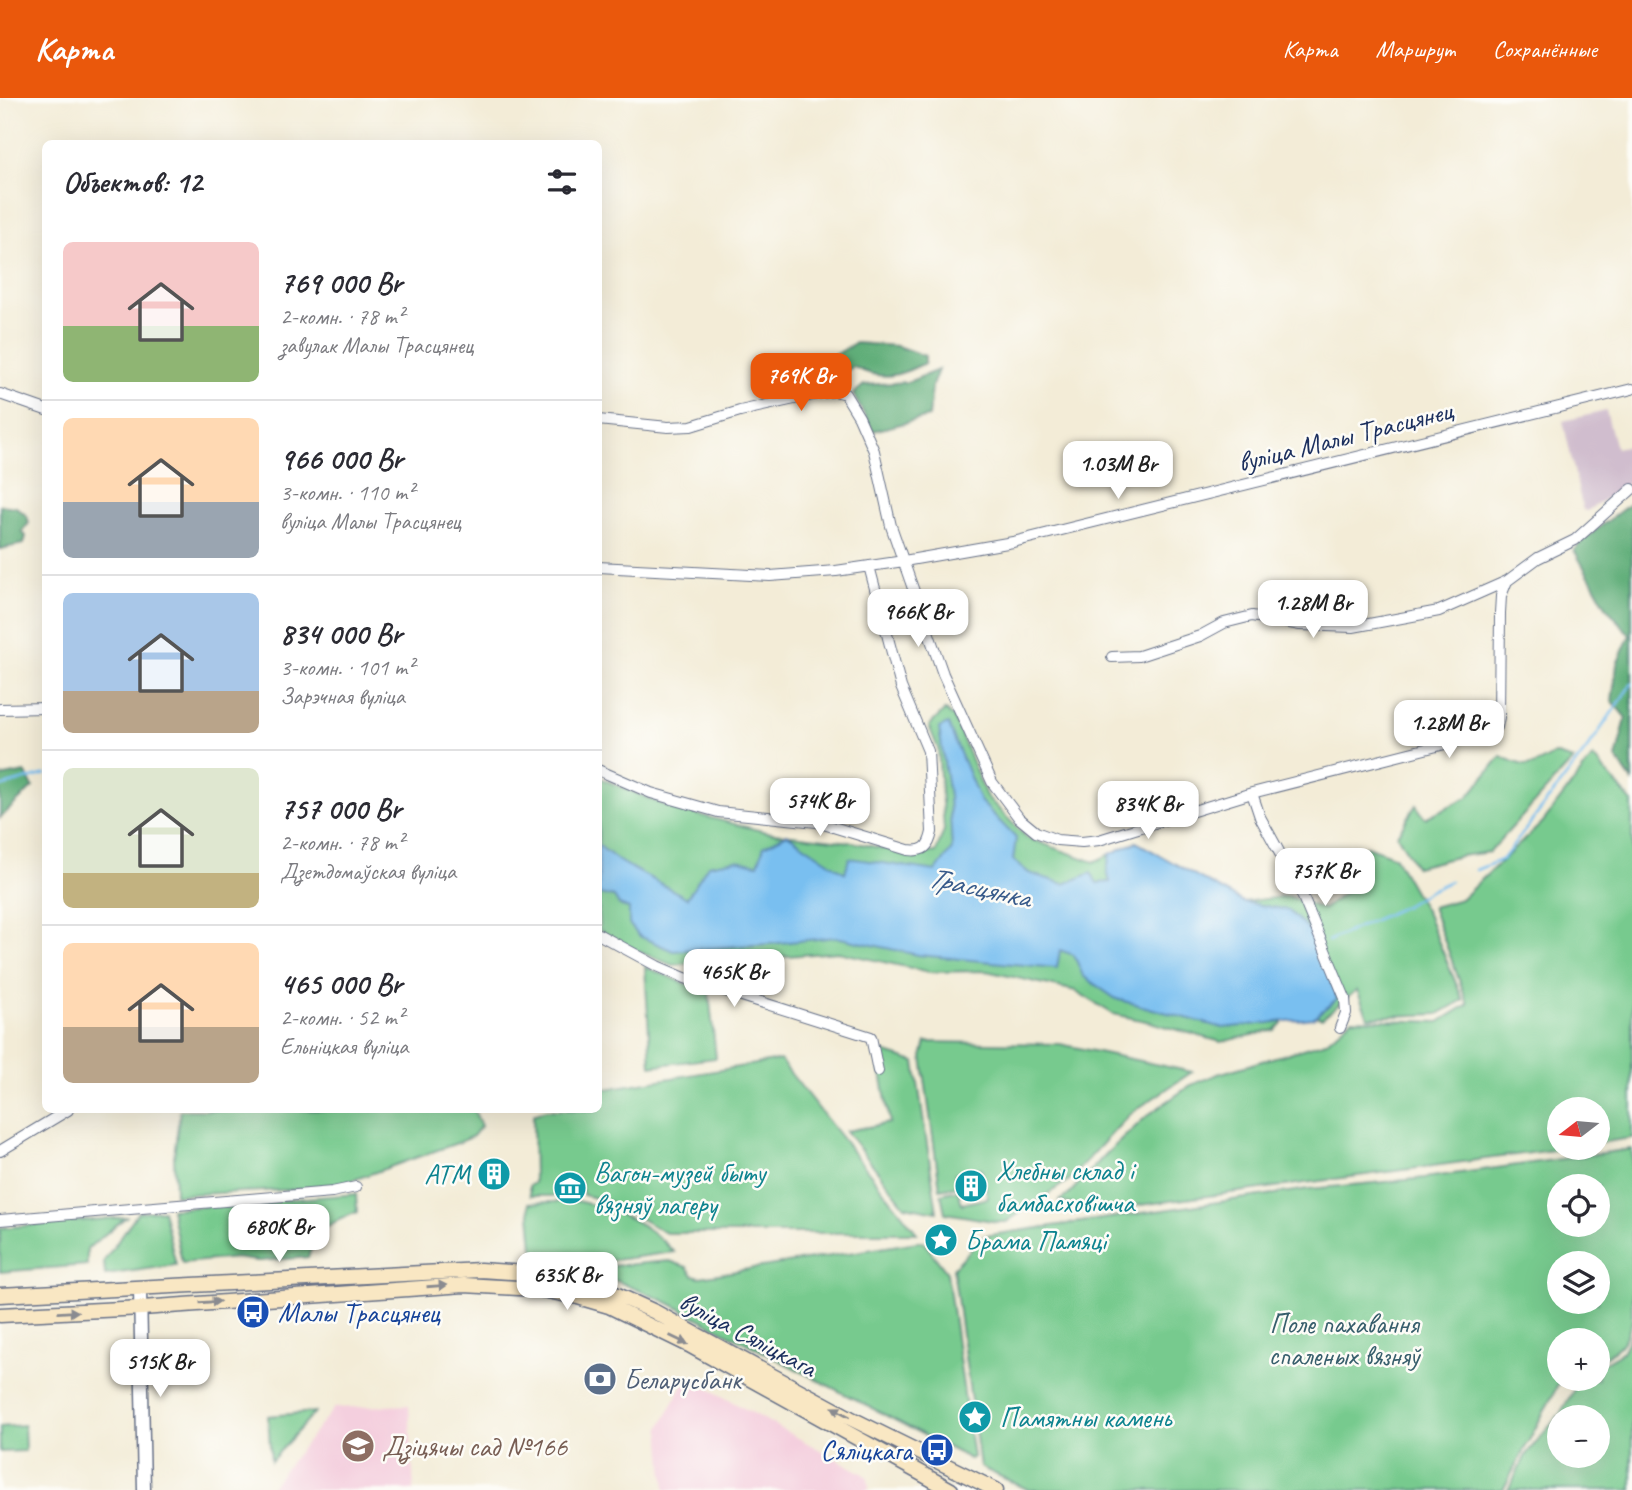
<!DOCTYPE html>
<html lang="ru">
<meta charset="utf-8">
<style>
body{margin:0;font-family:Caveat,sans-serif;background:#f7f7f7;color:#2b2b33;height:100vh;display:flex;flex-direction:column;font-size:26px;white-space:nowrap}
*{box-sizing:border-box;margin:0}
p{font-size:23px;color:#7c7c81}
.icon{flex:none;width:38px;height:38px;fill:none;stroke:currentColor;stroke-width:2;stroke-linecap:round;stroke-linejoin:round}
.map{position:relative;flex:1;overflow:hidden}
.drawer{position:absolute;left:42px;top:42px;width:560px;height:973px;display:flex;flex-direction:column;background:#fff;border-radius:10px;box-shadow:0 7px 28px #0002}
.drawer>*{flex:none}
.needle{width:46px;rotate:254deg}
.buttons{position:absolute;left:1547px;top:999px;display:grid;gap:14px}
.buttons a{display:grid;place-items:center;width:63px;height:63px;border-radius:50%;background:#fff;box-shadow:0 7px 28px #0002;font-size:35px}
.price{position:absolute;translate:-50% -60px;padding:0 16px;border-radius:14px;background:#fff;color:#222;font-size:23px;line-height:46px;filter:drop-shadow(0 2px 4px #0008)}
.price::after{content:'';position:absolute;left:50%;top:42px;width:21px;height:16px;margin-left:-10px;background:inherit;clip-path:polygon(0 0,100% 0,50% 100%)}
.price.current{background:#ea580c;color:#fff}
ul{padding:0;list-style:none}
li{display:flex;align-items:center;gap:21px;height:175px;padding:0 21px}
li+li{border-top:2px solid #e1e1e2}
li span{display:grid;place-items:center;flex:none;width:196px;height:140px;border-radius:10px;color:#555}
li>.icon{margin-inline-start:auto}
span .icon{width:84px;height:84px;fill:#fffc;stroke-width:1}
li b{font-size:30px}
h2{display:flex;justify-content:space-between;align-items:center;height:84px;padding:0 21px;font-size:30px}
header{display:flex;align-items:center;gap:42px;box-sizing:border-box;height:98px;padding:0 35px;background:#ea580c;color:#fff}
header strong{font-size:33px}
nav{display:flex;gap:38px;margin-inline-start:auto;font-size:24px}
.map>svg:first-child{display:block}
.built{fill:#f4cfde}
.industrial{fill:#d0bdce}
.green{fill:#77ca8e;stroke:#497c76;stroke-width:2;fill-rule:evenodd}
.forest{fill:#61ae79;stroke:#3e6e6c;stroke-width:2}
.water{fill:#79bff0;stroke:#4a77a7;stroke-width:2}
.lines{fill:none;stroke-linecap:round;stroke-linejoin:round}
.stream{stroke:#79bff0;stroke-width:2.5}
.minor-casing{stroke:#677188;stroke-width:12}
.tertiary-casing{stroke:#677188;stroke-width:15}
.secondary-casing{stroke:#677188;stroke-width:17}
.minor{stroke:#fff;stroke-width:10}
.tertiary{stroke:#fff;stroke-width:12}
.secondary{stroke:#f9e7c3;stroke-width:14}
.oneway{fill:#8a8b90}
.labels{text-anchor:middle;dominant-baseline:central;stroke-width:5;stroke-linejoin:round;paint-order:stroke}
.street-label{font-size:28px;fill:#1b2f5e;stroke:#fdfcf7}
.culture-label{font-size:28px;fill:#0d838f;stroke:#fdfcf7;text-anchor:start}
.transit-label{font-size:28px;fill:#164399;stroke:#fdfcf7;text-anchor:start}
.park-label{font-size:28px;fill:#375e6c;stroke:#fdfcf7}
.service-label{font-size:28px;fill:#4e5e75;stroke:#fdfcf7;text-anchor:start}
.education-label{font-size:28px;fill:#785e54;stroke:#fdfcf7;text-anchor:start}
.water-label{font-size:30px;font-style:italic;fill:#375a8a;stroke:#fdfcf7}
</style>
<header>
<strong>Карта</strong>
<nav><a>Карта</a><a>Маршрут</a><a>Сохранённые</a></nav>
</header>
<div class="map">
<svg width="1632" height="1392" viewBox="0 0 1632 1392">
<rect width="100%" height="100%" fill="#fdfcf7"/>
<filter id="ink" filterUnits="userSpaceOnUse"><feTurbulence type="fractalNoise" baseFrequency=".0143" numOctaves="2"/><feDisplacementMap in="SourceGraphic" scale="14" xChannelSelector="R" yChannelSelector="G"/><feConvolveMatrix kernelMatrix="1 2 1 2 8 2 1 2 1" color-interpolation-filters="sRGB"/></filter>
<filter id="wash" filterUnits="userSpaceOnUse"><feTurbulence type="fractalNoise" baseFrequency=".00686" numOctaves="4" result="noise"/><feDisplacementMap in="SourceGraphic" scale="28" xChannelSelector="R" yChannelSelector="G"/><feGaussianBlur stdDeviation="1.57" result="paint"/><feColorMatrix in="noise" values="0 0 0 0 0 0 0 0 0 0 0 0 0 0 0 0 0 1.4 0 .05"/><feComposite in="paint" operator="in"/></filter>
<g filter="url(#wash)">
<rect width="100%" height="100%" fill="#f3ecd7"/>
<path class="built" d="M687,1279L864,1376L868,1380L869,1392H665L660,1330Z
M409,1307L414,1392H268L334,1310Z"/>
<path class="industrial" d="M1606,313L1616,350L1629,347L1632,354V383L1587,413L1583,412L1563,323Z"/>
<path class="green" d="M945,612L954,620L986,698L1027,740L1094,764L1136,744L1243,804L1288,798L1323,811L1350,791V766L1366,748L1394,758L1427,816L1463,902L1438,916L1368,919L1357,892L1322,920L1316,918L1285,922L1275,932L1221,944L1150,924L1113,916L1076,893L986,873L929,874L838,854L672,867L613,843L599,831L598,679L668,709L766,734L851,744L912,756L936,754L944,732L938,651L929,628Z
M1554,656L1573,662L1490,754L1460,758L1416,769L1397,737L1416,707L1425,720L1468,699L1501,658C1527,670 1530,672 1554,656Z
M1593,659L1632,704V1040L1598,1045V1012H1559V1050H1568L1095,1113L1059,1103L1068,1097L1106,1056L1148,1017L1191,987L1218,976L1326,944L1352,921L1439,924L1468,906L1432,809L1461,801L1542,725Z
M645,869L709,895L716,960L651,968Z
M926,944L1060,946L1192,974L1131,1015L1069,1082L1006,1124H998L945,1115L941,1096L958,1092L962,1106L988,1100L981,1070L955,1075L958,1088L940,1091L922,959Z
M877,952L915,964L937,1114L905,1108L846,1033L890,1025Z
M780,962L917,1135H666L610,1104L583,1097L581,1085L557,1087L558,1098H530L529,1088L534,1085L533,1017L545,1012H598L599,992Z
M180,1012H474L481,1028L473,1038L460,1044L331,1090L175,1097L174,1057Z
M1632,1051V1224C1624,1248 1618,1251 1598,1263V1242H1559V1281H1568L1558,1287L1503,1392H1029L980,1369L953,1170L984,1138L1309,1091L1417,1081ZM1559,1088H1598V1127H1559ZM1559,1166H1598V1204H1559Z
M356,1096L357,1114C329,1126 318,1128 308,1159L258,1163L236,1160L182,1165L171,1111Z
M577,1103C619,1113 644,1122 674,1154L593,1165H548L533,1150L529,1105Z
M163,1112L176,1167L105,1177L104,1163L138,1114Z
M126,1119L87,1151V1167L0,1174V1130Z
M923,1143L947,1175L973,1359L970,1361L667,1204L586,1170L670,1163L687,1169L693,1177L700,1179Z
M1632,1235V1392H1508L1527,1355L1560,1316L1580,1281H1598V1268L1622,1254ZM1559,1320H1598V1358H1559Z
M315,1314L271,1363L268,1318Z
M24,1327L25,1353L0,1354V1329Z"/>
<path class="forest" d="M856,245L897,248L925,258V265C897,278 884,284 854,269L820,282L814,291L757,301L756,296L787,283Z
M938,272L932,288L929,319L873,333L853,296L864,287L908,284Z
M1632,404V683L1616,660L1626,620L1612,603L1617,566L1630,537L1607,510L1574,452L1582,443Z
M0,407L16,409L27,418L29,425L22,434L26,438L24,446L0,451Z
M25,674L33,689L0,720V679Z"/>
<path class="water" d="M948,626L980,703L1016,740L1013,762L1029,775L1064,786L1091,775L1097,785L1110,784L1107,773L1110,756L1136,744L1243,804L1288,812L1314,837L1337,901L1313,920L1223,930L1116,901L1083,878L1074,857L1060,852L1057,870L918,857L836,839L770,846L673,853L639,838L629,826V811L619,807L614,799L599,796L598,747L620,764L687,800L708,767L736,762L758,766L764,748L787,736L845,775L849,760L936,773L952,751L949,698L939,630Z"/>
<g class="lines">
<path class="stream" d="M0,689L46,676
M1476,772L1503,761L1590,647L1632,585
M1328,843L1405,808L1429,793L1451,783"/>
</g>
</g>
<g filter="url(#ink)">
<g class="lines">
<defs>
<path id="minor" d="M0,296L46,312
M598,322L668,329L691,328L740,313L822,295L835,293L845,296L859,319L874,353L891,428L943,576L992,684L1019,720L1036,734L1057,742L1082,744L1099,742L1252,695L1488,635L1497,629L1499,619L1500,515L1501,498L1507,483L1538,460L1575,442L1632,391
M598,469L770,478L836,473L904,463L1013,444L1632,291
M1112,559L1139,558L1200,538L1224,525L1252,518L1300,527L1353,529L1439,513L1507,483
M0,611L46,610
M598,672L651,695L718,714L817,724L908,752C924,754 929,749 932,734L928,653L901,589L869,468
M1252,695L1260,719L1300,792L1345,900L1346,915L1340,930
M598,836L657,868L685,880L871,939L878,973
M0,1053L68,1012
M0,1122L332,1094L356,1089"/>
<path id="tertiary" d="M140,1191L144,1392"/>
<path id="secondary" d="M0,1197L480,1172L541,1176L611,1194L655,1214L850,1320L996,1392
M0,1217L142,1210L464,1187L537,1191L578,1199L609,1208L689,1247L951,1392"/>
</defs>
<use href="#minor" class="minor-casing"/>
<use href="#tertiary" class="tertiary-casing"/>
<use href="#secondary" class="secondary-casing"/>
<use href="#minor" class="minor"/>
<use href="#tertiary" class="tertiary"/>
<use href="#secondary" class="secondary"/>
</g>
<defs><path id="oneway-solid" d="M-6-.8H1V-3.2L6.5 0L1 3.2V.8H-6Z" transform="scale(1.75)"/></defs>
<g class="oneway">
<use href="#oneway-solid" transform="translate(437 1188) rotate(-4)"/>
<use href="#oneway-solid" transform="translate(210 1204) rotate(-4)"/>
<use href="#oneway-solid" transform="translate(68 1214) rotate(-3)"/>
<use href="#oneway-solid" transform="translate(679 1242) rotate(26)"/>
<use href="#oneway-solid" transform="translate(841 1314) rotate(-151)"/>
</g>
</g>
<defs>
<symbol id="building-disc" viewBox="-11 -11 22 22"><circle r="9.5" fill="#0f9aa8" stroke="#fdfcf7"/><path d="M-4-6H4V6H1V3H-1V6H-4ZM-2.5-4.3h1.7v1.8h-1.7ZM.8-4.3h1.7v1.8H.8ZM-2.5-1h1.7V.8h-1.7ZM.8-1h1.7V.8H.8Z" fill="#fff"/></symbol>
<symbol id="museum-disc" viewBox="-11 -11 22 22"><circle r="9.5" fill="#0f9aa8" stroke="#fdfcf7"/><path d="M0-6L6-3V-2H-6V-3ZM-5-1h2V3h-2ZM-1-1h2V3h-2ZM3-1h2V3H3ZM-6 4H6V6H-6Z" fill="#fff"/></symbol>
<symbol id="sight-disc" viewBox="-11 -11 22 22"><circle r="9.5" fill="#0f9aa8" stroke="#fdfcf7"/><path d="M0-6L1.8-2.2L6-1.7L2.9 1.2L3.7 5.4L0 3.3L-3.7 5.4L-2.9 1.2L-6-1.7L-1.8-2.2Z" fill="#fff"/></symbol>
<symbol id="bus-disc" viewBox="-11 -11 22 22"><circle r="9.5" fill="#1a4fb4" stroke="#fdfcf7"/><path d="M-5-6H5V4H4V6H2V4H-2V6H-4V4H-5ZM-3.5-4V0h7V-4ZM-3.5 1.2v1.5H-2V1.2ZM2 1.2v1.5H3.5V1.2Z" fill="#fff"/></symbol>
<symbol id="bank-disc" viewBox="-11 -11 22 22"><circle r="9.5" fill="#5c6f8a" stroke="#fdfcf7"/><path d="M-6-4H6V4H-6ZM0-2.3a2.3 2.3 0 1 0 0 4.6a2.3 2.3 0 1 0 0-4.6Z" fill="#fff"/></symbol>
<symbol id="school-disc" viewBox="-11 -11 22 22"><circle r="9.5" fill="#8d6e63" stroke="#fdfcf7"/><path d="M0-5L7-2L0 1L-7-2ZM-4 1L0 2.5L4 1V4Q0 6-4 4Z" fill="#fff"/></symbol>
</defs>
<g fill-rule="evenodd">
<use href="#building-disc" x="475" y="1057" width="38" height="38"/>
<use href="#building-disc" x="952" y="1069" width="38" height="38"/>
<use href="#museum-disc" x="551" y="1071" width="38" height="38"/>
<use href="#sight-disc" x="922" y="1123" width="38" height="38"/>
<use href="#bus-disc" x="234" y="1195" width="38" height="38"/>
<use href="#bank-disc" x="581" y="1262" width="38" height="38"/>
<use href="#sight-disc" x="956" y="1300" width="38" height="38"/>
<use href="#school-disc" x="339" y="1329" width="38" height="38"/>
<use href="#bus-disc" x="918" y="1333" width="38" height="38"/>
</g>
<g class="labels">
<g class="street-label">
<text transform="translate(1345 338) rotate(-14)">вуліца Малы Трасцянец</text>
<text transform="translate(748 1236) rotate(28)">вуліца Сяліцкага</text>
</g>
<g class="culture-label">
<text x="996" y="1072">Хлебны склад і<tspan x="996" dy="32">бамбасховішча</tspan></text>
<text x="594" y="1074">Вагон-музей быту<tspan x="594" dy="32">вязняў лагеру</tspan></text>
<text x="470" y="1076" text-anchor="end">АТМ</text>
<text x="965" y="1142">Брама Памяці</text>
<text x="1000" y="1319">Памятны камень</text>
</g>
<g class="transit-label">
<text x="278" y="1214">Малы Трасцянец</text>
<text x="912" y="1352" text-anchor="end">Сяліцкага</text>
</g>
<g class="park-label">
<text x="1344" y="1225">Поле пахавання<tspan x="1344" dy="32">спаленых вязняў</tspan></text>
</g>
<g class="service-label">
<text x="624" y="1281">Беларусбанк</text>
</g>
<g class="education-label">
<text x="382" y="1348">Дзіцячы сад №166</text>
</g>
<g class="water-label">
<text transform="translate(979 789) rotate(12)">Трасцянка</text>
</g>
</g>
</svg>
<div class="buttons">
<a><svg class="needle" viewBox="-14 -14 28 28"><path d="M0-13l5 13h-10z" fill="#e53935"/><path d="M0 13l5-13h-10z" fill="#7c7c81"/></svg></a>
<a><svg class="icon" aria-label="locate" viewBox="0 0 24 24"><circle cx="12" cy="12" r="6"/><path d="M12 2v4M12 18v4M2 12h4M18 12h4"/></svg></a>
<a><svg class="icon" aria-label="layers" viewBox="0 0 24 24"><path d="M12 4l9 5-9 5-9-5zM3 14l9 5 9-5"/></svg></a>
<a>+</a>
<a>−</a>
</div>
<b class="price current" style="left:801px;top:315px">769K Br</b>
<b class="price" style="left:1118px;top:403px">1.03M Br</b>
<b class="price" style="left:1313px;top:542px">1.28M Br</b>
<b class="price" style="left:918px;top:551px">966K Br</b>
<b class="price" style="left:1449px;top:662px">1.28M Br</b>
<b class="price" style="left:820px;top:740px">574K Br</b>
<b class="price" style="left:1148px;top:743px">834K Br</b>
<b class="price" style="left:1325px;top:810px">757K Br</b>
<b class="price" style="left:734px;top:911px">465K Br</b>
<b class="price" style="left:279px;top:1166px">680K Br</b>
<b class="price" style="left:567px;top:1214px">635K Br</b>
<b class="price" style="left:160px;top:1301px">515K Br</b>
<section class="drawer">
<h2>Объектов: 12<svg class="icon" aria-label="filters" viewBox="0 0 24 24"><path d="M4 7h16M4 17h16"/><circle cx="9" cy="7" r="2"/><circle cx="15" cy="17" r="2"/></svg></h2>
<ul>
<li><span style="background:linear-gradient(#f6c9c9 60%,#8fb573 0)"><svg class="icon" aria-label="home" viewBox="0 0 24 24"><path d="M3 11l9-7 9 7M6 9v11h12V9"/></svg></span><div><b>769 000 Br</b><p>2-комн. · 78 m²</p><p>завулак Малы Трасцянец</p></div></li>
<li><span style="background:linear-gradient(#ffd9b3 60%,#9aa5b1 0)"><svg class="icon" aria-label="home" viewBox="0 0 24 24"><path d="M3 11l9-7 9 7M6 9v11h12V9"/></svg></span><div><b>966 000 Br</b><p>3-комн. · 110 m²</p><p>вуліца Малы Трасцянец</p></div></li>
<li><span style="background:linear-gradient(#a9c7e8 70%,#b9a48a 0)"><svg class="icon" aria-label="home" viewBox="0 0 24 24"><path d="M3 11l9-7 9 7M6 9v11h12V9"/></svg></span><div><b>834 000 Br</b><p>3-комн. · 101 m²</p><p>Зарэчная вуліца</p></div></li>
<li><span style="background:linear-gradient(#dfe7d0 75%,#c2b280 0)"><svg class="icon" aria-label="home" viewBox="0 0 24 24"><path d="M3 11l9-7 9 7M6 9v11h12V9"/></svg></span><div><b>757 000 Br</b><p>2-комн. · 78 m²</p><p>Дзетдомаўская вуліца</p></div></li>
<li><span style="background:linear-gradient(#ffd9b3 60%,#b9a48a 0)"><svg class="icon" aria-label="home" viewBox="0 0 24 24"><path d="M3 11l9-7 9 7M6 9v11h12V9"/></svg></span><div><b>465 000 Br</b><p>2-комн. · 52 m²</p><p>Ельніцкая вуліца</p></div></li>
</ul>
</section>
</div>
